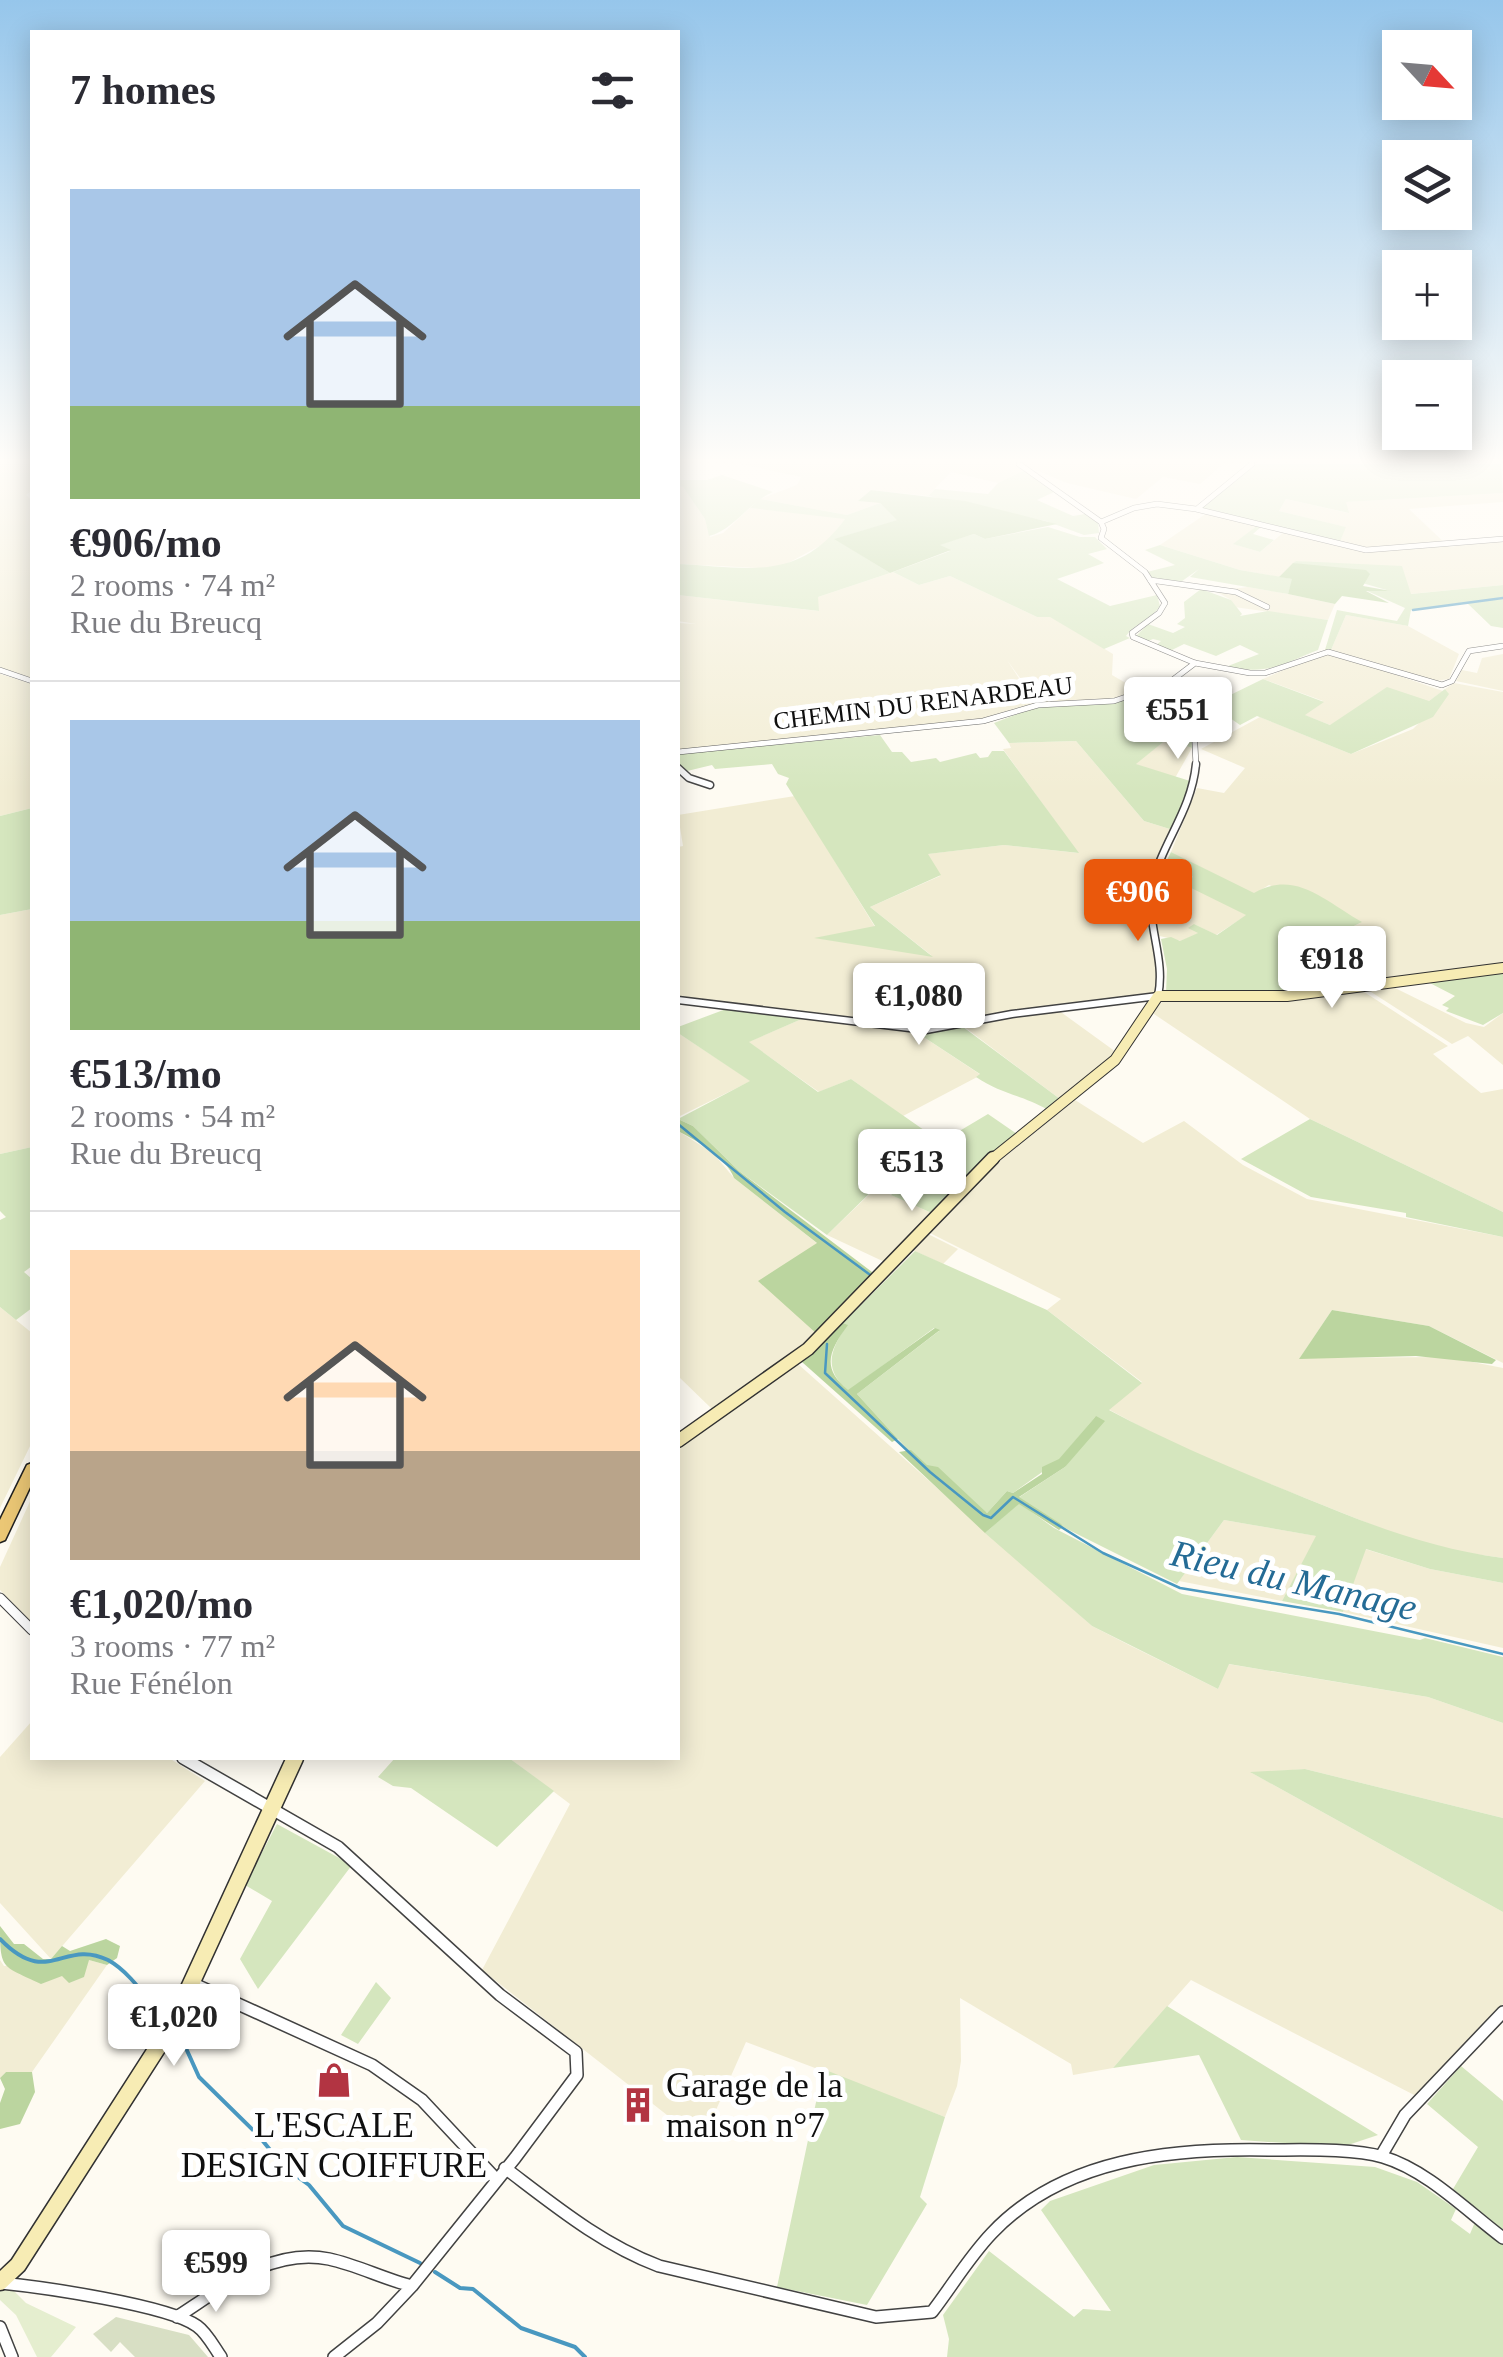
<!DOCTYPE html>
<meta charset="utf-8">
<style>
body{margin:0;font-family:"Times New Roman",serif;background:#f7f7f7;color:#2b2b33;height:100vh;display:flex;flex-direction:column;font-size:38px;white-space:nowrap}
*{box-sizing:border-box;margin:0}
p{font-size:32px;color:#7c7c81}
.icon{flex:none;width:55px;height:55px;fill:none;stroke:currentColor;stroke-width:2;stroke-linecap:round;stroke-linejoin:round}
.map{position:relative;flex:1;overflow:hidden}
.details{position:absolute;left:30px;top:30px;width:650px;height:1730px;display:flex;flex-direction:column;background:#fff;border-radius:0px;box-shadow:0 5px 25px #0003}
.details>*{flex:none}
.needle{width:65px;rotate:116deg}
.tools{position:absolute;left:1382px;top:30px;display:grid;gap:20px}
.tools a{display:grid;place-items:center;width:90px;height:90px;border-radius:0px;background:#fff;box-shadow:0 5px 25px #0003;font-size:50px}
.price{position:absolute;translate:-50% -85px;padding:0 22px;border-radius:10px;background:#fff;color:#222;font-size:32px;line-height:65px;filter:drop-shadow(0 2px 5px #0008)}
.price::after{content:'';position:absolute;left:50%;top:60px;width:30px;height:22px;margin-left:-15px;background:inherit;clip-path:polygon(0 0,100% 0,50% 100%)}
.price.on{background:#ea580c;color:#fff}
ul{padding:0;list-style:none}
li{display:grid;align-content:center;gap:20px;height:530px;padding:0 40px}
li+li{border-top:2px solid #e1e1e2}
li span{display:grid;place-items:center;height:310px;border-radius:0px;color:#555}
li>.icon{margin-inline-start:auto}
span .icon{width:180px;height:180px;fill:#fffc;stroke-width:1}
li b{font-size:42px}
h2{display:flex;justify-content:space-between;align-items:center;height:120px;padding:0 40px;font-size:42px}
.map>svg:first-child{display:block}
.farmland{fill:#f2edd4}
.green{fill:#d5e6be}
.forest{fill:#bbd59f}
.cemetery{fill:#d8dfc4}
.pitch{fill:#e5eecf}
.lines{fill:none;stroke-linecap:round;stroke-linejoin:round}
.stream-far1{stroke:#4998c0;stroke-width:2.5}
.stream{stroke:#4998c0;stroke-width:4}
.street-far3-casing{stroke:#424242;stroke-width:6}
.street-far2-casing{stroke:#424242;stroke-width:9}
.street-far1-casing{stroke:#424242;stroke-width:11}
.street-casing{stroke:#424242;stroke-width:14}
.secondary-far2-casing{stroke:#313131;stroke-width:12}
.secondary-far1-casing{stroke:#313131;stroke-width:15}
.secondary-casing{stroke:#313131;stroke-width:19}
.primary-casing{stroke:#202020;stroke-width:3}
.street-far3{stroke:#fff;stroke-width:5}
.street-far2{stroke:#fff;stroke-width:6}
.street-far1{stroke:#fff;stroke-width:9}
.street{stroke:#fff;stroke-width:11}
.secondary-far2{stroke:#f7ecb4;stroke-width:10}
.secondary-far1{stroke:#f7ecb4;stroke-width:12}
.secondary{stroke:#f7ecb4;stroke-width:16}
.primary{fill:#ebc775;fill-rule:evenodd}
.labels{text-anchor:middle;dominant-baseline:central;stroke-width:10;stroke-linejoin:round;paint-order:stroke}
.far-street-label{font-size:25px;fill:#0f0f0f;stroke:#fff}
.near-poi-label{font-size:35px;fill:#0f0f0f;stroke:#fff;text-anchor:start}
.near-water-label{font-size:38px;font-style:italic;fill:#246b95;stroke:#fff}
</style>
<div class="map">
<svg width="1503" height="2357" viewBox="0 0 1503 2357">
<rect width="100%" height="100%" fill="#fefbf2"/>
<path class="farmland" d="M0,464H32V490L26,495L32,500V678L0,668Z
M740,464H1016L1025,470L998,483L951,472L928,496L871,490L860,501L880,503L847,515L760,499L797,485L801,477Z
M1021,464H1223L1200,484L1163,477L1136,499L1067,483Z
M678,486L683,487L705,519L710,537L723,533L750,508L846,518L827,542L777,569L678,564Z
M1503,493V502L1409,509L1449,547L1503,540V585L1410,594L1349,566L1296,561L1279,577L1240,570L1160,545L1207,513L1258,525L1234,544L1260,552L1284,532L1339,544L1345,527L1279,511L1286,499L1348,513L1345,502Z
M893,572L919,585L950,576L1037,617L1050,616L1113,654L1112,675L1138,690L1113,699L1039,704L1007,660L1036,704L991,718L678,751V623L696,624L678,621V595L818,611V597Z
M1248,587L1288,594L1335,604L1328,620L1234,607L1231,600L1215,591Z
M1346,615L1408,626L1459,654L1449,679L1428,682L1331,650Z
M1327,651L1443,691L1429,701L1330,725L1304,715L1323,701L1263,679Z
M1503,654V691L1456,681L1462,670L1477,673L1482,658Z
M0,674L32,684V808L0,816Z
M1454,683L1503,692V965L1382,981L1312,946L1360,923L1269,885L1254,894L1171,852L1197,788L1224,793L1245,768L1201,749L1260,717L1351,754L1413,729L1448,694L1445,689Z
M1167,739L1192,748L1175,778L1135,764Z
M1076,741L1144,821L1173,830L1144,892L1150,890L1163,859L1179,862L1194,877L1181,881L1247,915L1216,935L1194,924L1199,933L1181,941L1151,934L1160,977L1153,996L1004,1011L930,1027L895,1026L678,996V847L683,846L678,815L795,796L875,927L817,938L931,955L870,907L940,876L927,854L1004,845L1078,853L1003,749L1011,748L1009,743Z
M32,909V1147L0,1154V915Z
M1391,986L1466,1023L1484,1027L1503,1013V1065L1468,1036L1452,1044L1368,990Z
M1361,990L1448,1046L1433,1054L1481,1093L1503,1089V1212L1310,1119L1151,1012L1164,1000Z
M1058,1010L1116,1052L1060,1099L963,1026Z
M804,1018L916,1032L981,1075L903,1116L851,1079L819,1092L748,1042Z
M678,1033L751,1081L678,1117Z
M1075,1100L1143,1143L1184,1121L1243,1165L1307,1199L1503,1237V1363L1429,1326L1332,1310L1300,1358L1447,1357L1503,1368V1558L1453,1551L1405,1538L1182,1449L1108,1409L1142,1382L1047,1310L1061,1299L930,1233L990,1169Z
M678,1131L713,1153L734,1178L818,1244L816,1333L797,1351L713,1410L678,1376Z
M876,1188L936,1215L922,1231L958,1249L943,1264L908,1248L891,1265L827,1235Z
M0,1307L32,1333V1442L0,1508Z
M798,1364L1092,1626L1129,1645L1218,1689L1228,1664L1428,1697L1503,1723V1818L1305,1769L1252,1773L1503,1912V2004L1418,2097L1191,1980L1113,2068L1073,2075L1071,2064L960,1998L961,2061L957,2086L945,2117L746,2042L705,2135L667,2115L482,1970L570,1804L509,1758H678V1449Z
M32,1497V1623L0,1590V1567Z
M1224,1520L1317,1536L1282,1601L1179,1581Z
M1365,1549L1430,1569L1503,1583V1648L1343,1612Z
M32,1721V1758H169L205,1781L51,1959L0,1903V1757Z
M0,1960L4,1966L89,1960L107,1965L32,2072H6L0,2078Z"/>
<path class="green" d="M1254,464H1501L1503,493L1346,502L1349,513L1286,499L1279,511L1346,527L1339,544L1262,526L1253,534L1274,540L1260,552L1233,544L1258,525L1199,508Z
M1025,470L1056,491L1037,500L1073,516L1085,514L1098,522L1099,533L1084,535L1046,521L928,496L935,489L988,494L998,483Z
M722,475L773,492C749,502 734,530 709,536L705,519L683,487L678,486V480H707Z
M760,499L847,515L880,503L898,520L835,539L890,573L818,597L819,611L678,595V564C747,567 798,583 845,519L750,508Z
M1048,527L1080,537H1095L1107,549L1088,554L1104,563L1057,579L1110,606L1157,595L1160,606C1151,620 1135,623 1126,636L1130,638L1104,649L1050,617H1037L950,576L919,585L893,572L950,551L938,545L974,534L985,539Z
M1160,545L1240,570L1293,579L1288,594L1190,577L1199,569L1178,584L1153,580L1147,572L1175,565L1145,550Z
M1296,561L1402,566L1411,594L1503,585V597L1488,600L1503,599V628L1491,626L1466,602L1411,610L1408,626L1346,615L1331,650H1325L1337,610L1397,621L1405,608L1365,590L1390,591L1293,563Z
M1201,589L1231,600L1242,614L1240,616L1268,611L1328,620L1318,650C1283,664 1266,676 1228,666L1259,654L1240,645L1216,656L1184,644L1170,651L1155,646L1161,641L1153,639L1146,642L1136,636L1148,624L1173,633L1185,627L1177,624L1185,618L1184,602Z
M1263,679L1324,702L1305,715L1330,725L1387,687L1429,701L1445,689L1449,694L1433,717L1351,754L1257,716L1240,725L1220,711L1231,706L1222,699Z
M1139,693L1159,708L1136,716L1158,729L1191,713L1192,748L1167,739L1136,764L1190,781L1173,830L1144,821L1076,741L1009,743L994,723L1036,707L1106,703Z
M880,735L892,752H902L911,762L936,758L940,762L976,753L980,758L988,757L992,751H1004L1079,853L1004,845L928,854L941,875L870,907L933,957L814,938L875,926L786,784L789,778L778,774L772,764L715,769L712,765L683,772L678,765V754Z
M32,808V909L0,915V816Z
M1171,852L1254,893C1295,869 1325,901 1362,922L1313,946L1339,960L1307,979L1316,990L1279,994L1166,993L1167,969L1161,939L1171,937L1180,941L1198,933L1188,928L1194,924L1217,935L1246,915L1179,882L1193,877L1179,862L1167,860Z
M1503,971V1013L1483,1025L1446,1011L1449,1008L1442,1005L1455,996L1426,981Z
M726,1009L804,1018L749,1042L818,1092L851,1079L941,1142L988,1114L1017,1134L934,1214L891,1195L927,1158L888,1194L875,1188L827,1235L739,1171L693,1126L678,1119L750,1081L678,1033V1027Z
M963,1027L1060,1099L1048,1110C1022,1095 1001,1094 976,1077L980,1074L916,1032Z
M1310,1119L1503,1212V1237L1406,1217V1213L1311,1197L1241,1159Z
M32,1147V1266L24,1272L32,1279V1308L16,1320L0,1307V1220L6,1217L0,1211V1154Z
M915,1251L1047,1310L1142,1383L1109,1410C1173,1444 1238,1471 1305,1498C1371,1525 1432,1549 1503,1558V1583L1430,1569L1366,1549L1343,1612L1282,1601L1316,1536L1224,1520L1177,1584L1063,1527L1018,1498L1065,1467L1096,1416L1059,1460L1013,1493L1007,1491L987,1513L978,1508L908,1450L857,1394L939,1331L934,1328L848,1391C823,1369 830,1350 847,1325L843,1323Z
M1019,1503L1054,1528L1182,1594L1420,1640L1425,1638L1503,1657V1723L1428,1697L1229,1664L1218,1689L1092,1626L985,1533Z
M395,1758H509L554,1791L497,1847L411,1788L393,1786L378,1777Z
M1305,1769L1503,1818V1912L1250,1772Z
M277,1824L352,1865L258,1989L240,1959L272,1901L245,1885Z
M376,1982L391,1998L358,2044L341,2035Z
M1167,2006L1378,2135L1342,2147L1241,2140L1199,2055L1113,2068Z
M1461,2066L1503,2101V2230L1453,2189L1478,2147L1427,2104Z
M823,2069L945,2117L920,2197L927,2204L867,2305L777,2287Z
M1237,2157L1375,2167L1417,2182L1456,2209L1451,2220L1470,2234L1475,2222L1503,2244V2357H947L949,2339L943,2315L989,2251L1074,2317L1083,2309L1111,2311L1041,2210L1050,2201L1154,2165Z"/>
<path class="forest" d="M871,490L965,501L1057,524L985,539L974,534L940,545L951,550L890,573L834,539L897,520L880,503L858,501Z
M1293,563L1366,570L1370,574L1363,586L1391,591H1366L1389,603L1342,596L1335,604L1288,594L1292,579L1279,577Z
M678,1119L693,1126L739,1171L872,1272L874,1279L817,1334L758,1281L817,1243L734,1178C726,1157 697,1141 678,1131Z
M1332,1310L1429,1326L1496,1360L1492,1364L1416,1356L1299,1359Z
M843,1323L848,1325C829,1351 821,1368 848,1390L935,1328L940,1330L857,1394L898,1439L892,1442L802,1362Z
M1096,1416L1105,1421L1065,1467L1019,1497L1061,1524L1063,1527L1059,1530L1019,1504L985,1533L899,1452L911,1450L927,1465L938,1467L987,1513L1007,1491L1013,1493L1042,1474V1467L1059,1459Z
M0,1926L14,1944H24L43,1959H51L62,1946L70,1951L106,1939L120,1946L117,1958L107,1965L89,1960L84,1977L69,1983L62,1976L41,1984C2,1965 0,1971 0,1926Z
M6,2072H32L35,2092L20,2124L0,2129V2103L5,2089L0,2078Z"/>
<path class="cemetery" d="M116,2317L189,2335L208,2357H135L120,2342L111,2352L93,2334Z"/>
<path class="pitch" d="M0,2277L26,2303L76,2327L51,2357H37L16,2315L0,2300Z"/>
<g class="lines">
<path class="stream-far1" d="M1413,610L1503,598
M678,1124L785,1212L873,1277
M827,1344L825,1373L930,1472L983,1515L991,1518L1013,1497L1103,1553L1180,1588L1339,1614L1503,1654"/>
<path class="stream" d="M0,1939C48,1989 63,1938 108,1960C130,1972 146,1998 162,2017
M180,2035L199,2077L258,2135L284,2167L309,2185L343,2226L420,2263
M435,2272L460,2288L473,2289L521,2328L575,2347L585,2357"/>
<defs>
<path id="street-far3" d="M1019,464L1101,522
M1197,509L1252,464
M1101,522L1104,529L1101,538L1145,572L1165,603L1159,613L1132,633L1133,637L1195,663L1250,673H1265L1328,652L1442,685L1452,681L1469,651L1503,646
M1101,522L1134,508L1157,504L1196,509L1366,550L1503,539
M1150,580L1236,592L1267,607
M1195,663L1170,682L1193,703L1196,766
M0,670L32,681
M678,752L983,721L1038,705L1114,701L1170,682"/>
<path id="street-far2" d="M678,768L689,778L710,785
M678,1000L926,1030L1012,1014L1158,996C1166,959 1146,925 1152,888C1160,844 1191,814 1196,764"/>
<path id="street-far1" d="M0,1598L32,1630"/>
<path id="street" d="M183,1758L338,1847L500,1995L576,2052L577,2075L515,2158L412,2286L377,2323L334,2357
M194,1984L372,2065L422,2100L496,2179
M1381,2156L1405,2115L1503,2012
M505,2168C554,2205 601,2244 659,2266L876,2317L932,2312C952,2286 969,2257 992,2233C1063,2158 1172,2148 1269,2150C1302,2150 1353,2148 1383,2157C1427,2170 1467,2211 1503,2238
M1,2283C41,2287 168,2305 197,2326C207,2333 214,2347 221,2357
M177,2317C222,2288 272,2247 329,2259C357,2265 384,2279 412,2286
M0,2327L12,2357"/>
<path id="secondary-far2" d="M990,1161L1115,1060L1158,996H1287L1503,968"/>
<path id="secondary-far1" d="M678,1441L808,1349L993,1158"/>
<path id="secondary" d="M0,2282L18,2265L172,2025L295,1758"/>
<path id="primary" d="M32,1463V1483L5,1540L0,1542V1520L27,1465Z"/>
</defs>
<use href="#street-far3" class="street-far3-casing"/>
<use href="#street-far2" class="street-far2-casing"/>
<use href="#street-far1" class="street-far1-casing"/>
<use href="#street" class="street-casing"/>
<use href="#secondary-far2" class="secondary-far2-casing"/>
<use href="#secondary-far1" class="secondary-far1-casing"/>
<use href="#secondary" class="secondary-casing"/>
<use href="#primary" class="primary-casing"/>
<use href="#street-far3" class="street-far3"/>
<use href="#street-far2" class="street-far2"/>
<use href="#street-far1" class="street-far1"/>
<use href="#street" class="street"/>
<use href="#secondary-far2" class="secondary-far2"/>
<use href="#secondary-far1" class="secondary-far1"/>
<use href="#secondary" class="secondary"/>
<use href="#primary" class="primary"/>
</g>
<linearGradient id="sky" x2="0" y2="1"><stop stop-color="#96c6eb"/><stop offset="0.58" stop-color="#fffdf9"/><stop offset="1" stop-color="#fffdf9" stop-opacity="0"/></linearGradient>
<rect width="1503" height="794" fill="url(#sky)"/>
<defs>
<symbol id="shop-bare" viewBox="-9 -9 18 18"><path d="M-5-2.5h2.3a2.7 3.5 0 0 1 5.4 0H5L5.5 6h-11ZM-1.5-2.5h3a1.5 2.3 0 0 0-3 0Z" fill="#b23442" stroke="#fff" stroke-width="2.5" paint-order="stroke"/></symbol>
<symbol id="building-bare" viewBox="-9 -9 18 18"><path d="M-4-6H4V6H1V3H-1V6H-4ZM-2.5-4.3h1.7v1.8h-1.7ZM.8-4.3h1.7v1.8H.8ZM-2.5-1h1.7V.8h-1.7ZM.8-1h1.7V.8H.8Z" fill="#b23442" stroke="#fff" stroke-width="2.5" paint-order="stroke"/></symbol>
</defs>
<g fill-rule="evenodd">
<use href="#shop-bare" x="309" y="2055" width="50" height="50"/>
<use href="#building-bare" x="613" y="2080" width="50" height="50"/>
</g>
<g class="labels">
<g class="far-street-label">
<text transform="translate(923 703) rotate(-7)">CHEMIN DU RENARDEAU</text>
</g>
<g class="near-poi-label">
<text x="666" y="2085">Garage de la<tspan x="666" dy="40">maison n°7</tspan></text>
<text x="334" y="2125" text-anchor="middle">L'ESCALE<tspan x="334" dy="40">DESIGN COIFFURE</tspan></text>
</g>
<g class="near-water-label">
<text transform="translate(1294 1580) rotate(13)">Rieu du Manage</text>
</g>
</g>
</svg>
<div class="tools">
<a><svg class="needle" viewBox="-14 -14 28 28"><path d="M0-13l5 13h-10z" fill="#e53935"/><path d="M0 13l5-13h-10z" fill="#7c7c81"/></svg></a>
<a><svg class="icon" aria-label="layers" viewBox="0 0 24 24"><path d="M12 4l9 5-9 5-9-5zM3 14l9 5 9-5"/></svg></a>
<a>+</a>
<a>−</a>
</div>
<b class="price" style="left:1178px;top:762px">€551</b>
<b class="price on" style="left:1138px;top:944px">€906</b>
<b class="price" style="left:1332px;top:1011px">€918</b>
<b class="price" style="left:919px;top:1048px">€1,080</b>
<b class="price" style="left:912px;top:1214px">€513</b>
<b class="price" style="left:174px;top:2069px">€1,020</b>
<b class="price" style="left:216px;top:2315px">€599</b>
<section class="details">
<h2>7 homes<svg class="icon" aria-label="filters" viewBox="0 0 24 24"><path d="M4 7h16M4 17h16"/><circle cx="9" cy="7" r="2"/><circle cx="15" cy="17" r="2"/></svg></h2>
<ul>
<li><span style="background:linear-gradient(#a9c7e8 70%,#8fb573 0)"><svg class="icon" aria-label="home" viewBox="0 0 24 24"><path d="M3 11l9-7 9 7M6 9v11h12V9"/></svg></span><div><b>€906/mo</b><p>2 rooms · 74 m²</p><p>Rue du Breucq</p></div></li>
<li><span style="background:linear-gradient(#a9c7e8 65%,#8fb573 0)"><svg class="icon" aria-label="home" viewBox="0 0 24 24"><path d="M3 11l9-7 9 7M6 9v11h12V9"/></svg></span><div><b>€513/mo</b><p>2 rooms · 54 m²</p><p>Rue du Breucq</p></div></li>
<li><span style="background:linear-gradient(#ffd9b3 65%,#b9a48a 0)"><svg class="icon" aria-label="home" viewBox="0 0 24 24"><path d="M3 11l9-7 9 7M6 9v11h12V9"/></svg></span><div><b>€1,020/mo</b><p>3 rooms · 77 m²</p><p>Rue Fénélon</p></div></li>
</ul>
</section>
</div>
